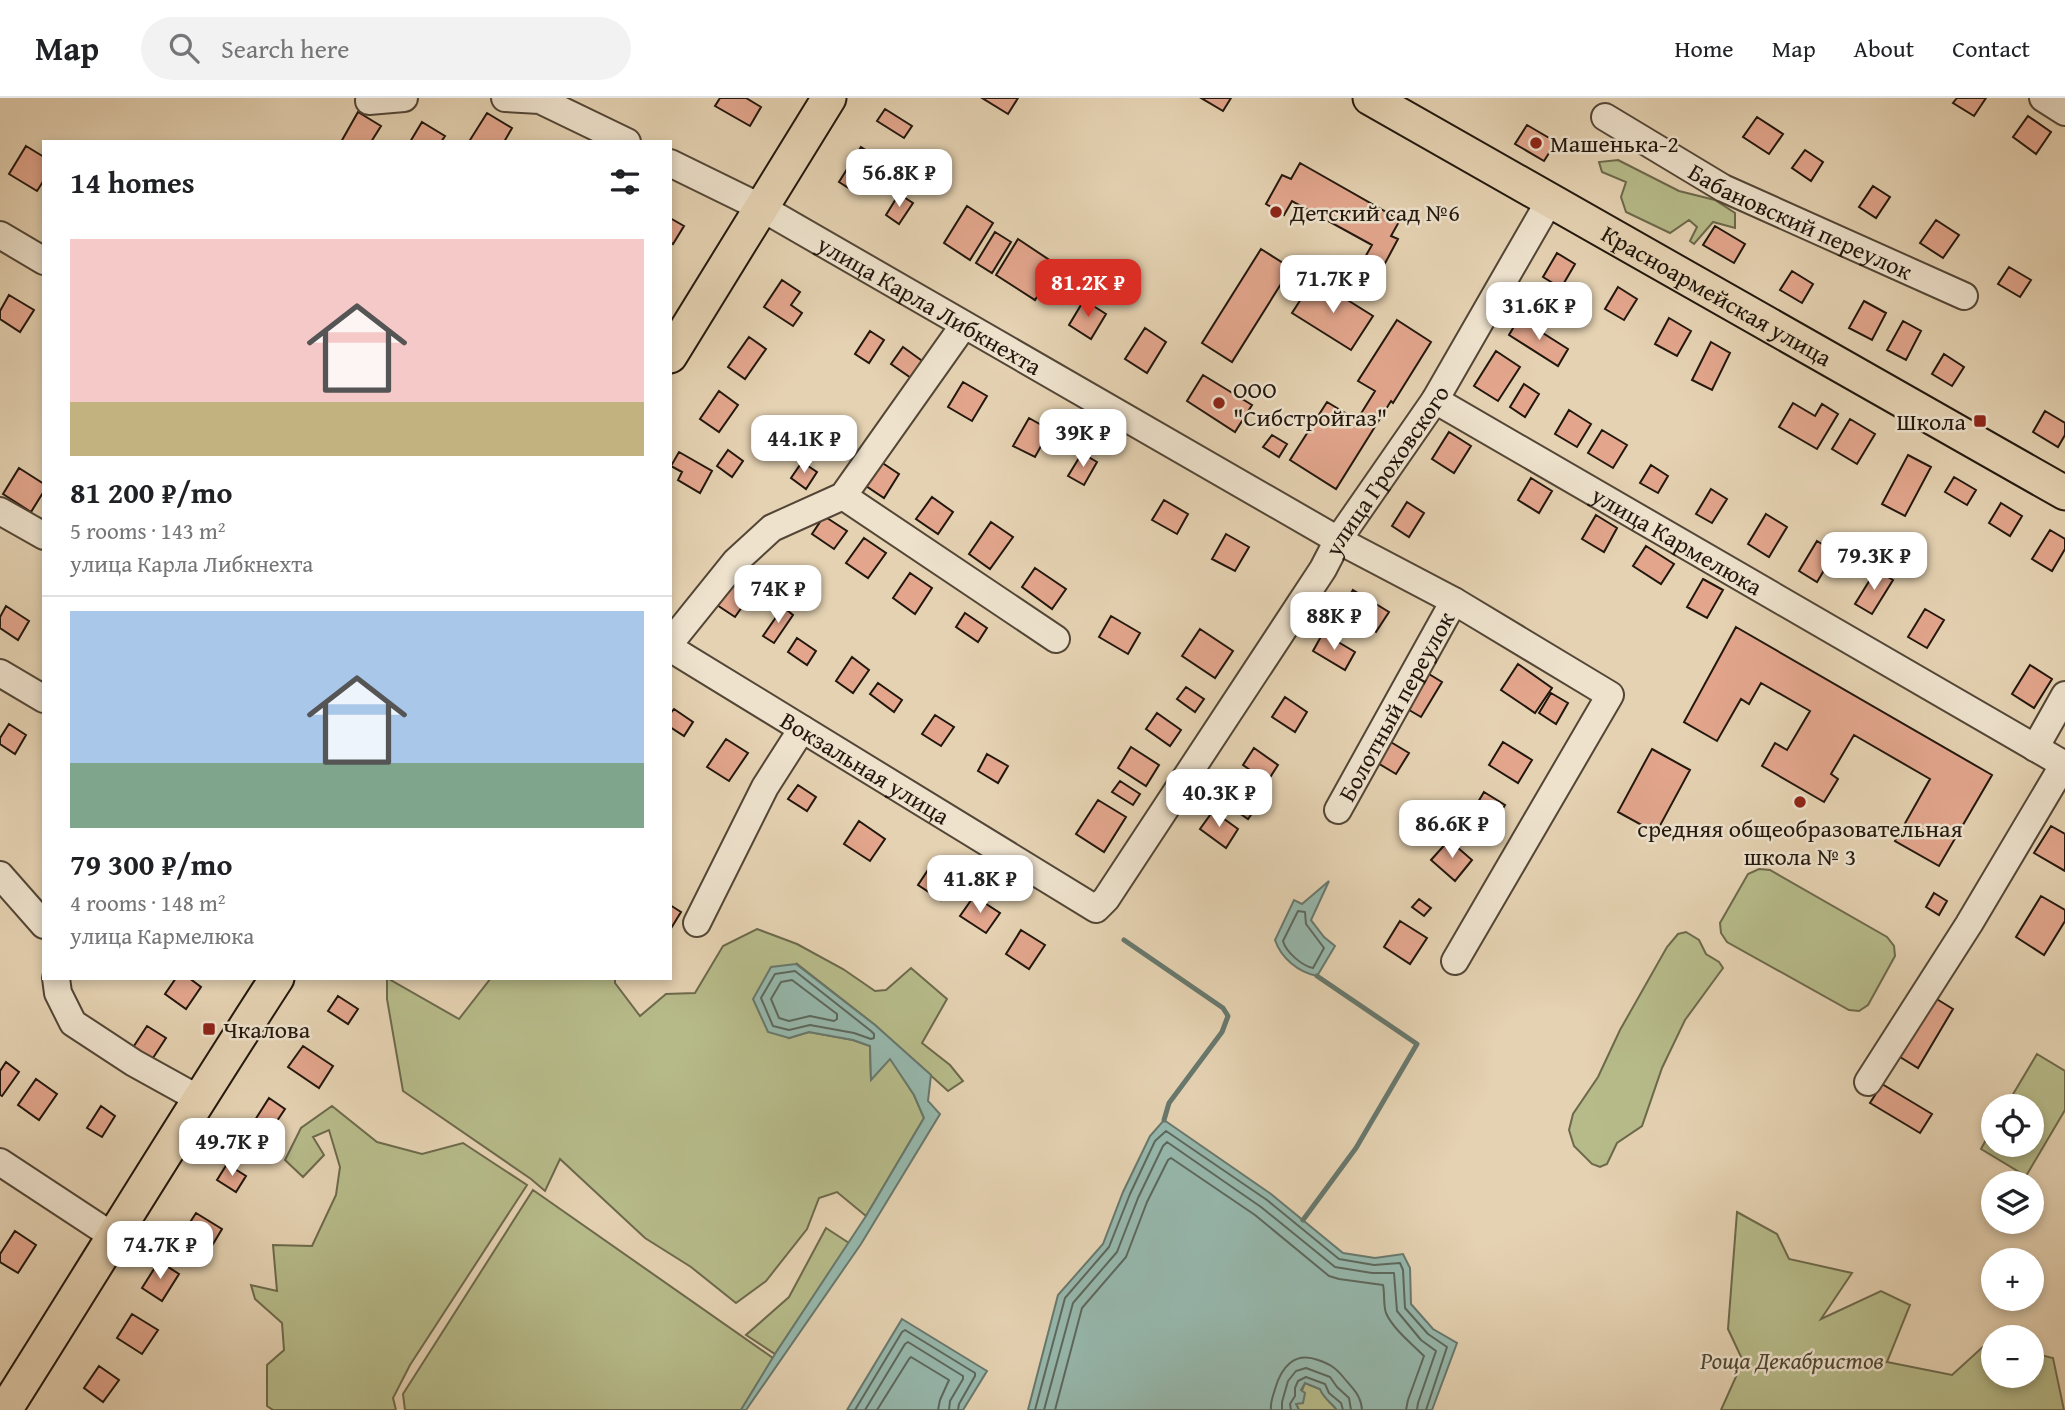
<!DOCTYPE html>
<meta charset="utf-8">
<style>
body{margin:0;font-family:"Gentium Book Plus",serif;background:#f2f2f2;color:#202124;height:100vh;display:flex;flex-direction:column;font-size:26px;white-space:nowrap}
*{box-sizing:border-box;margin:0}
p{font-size:23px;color:#757577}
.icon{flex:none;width:38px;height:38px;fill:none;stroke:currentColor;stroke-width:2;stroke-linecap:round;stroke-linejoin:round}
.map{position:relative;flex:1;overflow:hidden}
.sheet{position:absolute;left:42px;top:42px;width:630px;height:840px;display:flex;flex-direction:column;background:#fff;border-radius:0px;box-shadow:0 4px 10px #0003}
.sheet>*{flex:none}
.controls{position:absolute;left:1981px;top:996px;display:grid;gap:14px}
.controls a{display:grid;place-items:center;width:63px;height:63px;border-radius:50%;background:#fff;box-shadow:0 4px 10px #0003;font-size:35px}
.price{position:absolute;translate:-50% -60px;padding:0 16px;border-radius:14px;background:#fff;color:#222;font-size:23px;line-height:46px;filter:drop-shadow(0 2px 4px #0008)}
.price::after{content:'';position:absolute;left:50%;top:42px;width:21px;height:16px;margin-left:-10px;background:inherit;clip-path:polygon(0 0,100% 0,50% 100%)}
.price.selected{background:#d93025;color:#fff}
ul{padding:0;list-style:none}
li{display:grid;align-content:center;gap:14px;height:371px;padding:0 28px}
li+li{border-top:2px solid #e0e0e0}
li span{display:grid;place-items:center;height:217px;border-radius:0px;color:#555}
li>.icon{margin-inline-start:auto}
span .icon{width:126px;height:126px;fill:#fffc;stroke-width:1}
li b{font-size:30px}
h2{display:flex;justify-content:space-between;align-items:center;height:84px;padding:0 28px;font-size:30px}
header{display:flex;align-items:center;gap:42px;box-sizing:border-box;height:98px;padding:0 35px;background:#fff;border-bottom:2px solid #e0e0e0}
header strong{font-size:33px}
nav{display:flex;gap:38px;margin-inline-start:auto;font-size:24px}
.search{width:490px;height:63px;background:#f2f2f2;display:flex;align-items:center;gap:18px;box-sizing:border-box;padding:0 24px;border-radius:38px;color:#757577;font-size:26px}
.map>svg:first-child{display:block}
.green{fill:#b7bb8a;stroke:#6c694c;stroke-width:2}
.water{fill:#96b8ad;stroke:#68786d;stroke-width:2}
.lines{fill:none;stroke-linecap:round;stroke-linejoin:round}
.shore{stroke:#5c685d;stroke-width:2}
.stream{stroke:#68786d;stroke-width:5}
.building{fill:#e3a68d;stroke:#22170d;stroke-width:2}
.minor-casing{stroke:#534636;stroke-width:30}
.major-casing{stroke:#22170d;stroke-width:37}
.minor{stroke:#eee2cd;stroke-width:26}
.major{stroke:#e5d2b2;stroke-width:33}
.poi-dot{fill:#8f2418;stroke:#eee2cd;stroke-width:2.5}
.labels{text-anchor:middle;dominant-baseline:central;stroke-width:5;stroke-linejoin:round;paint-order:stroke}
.poi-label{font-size:24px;fill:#22170d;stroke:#eee2cd;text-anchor:start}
.street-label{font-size:24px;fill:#22170d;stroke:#eee2cd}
.park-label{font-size:24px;font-style:italic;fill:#4f4832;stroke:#eee2cd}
</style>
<header>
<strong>Map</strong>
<div class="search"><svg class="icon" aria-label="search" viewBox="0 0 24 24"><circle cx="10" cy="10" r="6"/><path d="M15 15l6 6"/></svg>Search here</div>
<nav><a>Home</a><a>Map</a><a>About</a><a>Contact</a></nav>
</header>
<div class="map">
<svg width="2065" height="1312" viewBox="0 0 2065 1312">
<rect width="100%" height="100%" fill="#e5d2b2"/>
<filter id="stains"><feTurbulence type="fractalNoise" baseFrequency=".00286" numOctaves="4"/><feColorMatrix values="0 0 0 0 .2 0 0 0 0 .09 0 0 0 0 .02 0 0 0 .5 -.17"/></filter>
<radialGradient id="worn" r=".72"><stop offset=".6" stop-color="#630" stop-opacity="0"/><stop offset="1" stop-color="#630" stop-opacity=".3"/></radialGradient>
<path class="green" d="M1618,62L1679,93L1715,102L1735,115V130L1713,124L1694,146L1690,143L1697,129L1689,122L1670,135L1626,114L1621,99L1626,84L1602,74L1599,64Z
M1759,771L1770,772L1887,839L1894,848L1895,858L1868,907L1859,913L1849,912L1727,844L1721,835L1720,825L1748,776Z
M757,831L797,846L843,871L875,893L886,892L911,870L947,901L922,945L950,967L963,983L948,993L875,927L797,866L789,940L809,934L853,942L870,948L871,981L890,960L914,997L924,1020L866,1118L837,1094L819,1100L807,1131L766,1183L736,1205L691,1169L645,1140L560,1061L545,1093L531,1081L403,993L387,901V880L459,921L491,880H615V885L640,918L666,896L695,895L723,848Z
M1686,834L1699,842L1706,856L1719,864L1723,870L1685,922L1662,970L1642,1028L1617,1045L1607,1066L1600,1069L1592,1066L1574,1048L1569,1032L1573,1016L1598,979L1620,932L1667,849L1678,836Z
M2037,956L2065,973V1012L2026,1078L1981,1051L1993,1029V1046H2032V1008H2006Z
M332,1008L377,1044L422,1056L463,1045L527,1087L410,1267L393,1300L396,1312H273L267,1308V1267L284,1252L282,1225L255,1201L251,1187L277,1193L273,1147L312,1148L336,1097L340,1069L329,1032L313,1039L324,1057L303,1079L285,1062L301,1030Z
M533,1092L773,1260L741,1312H405L403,1296Z
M1737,1114L1777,1136L1789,1161L1852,1175L1821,1221L1881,1193L1910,1207L1887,1264L1952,1277L1986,1246L1993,1247V1278H2032V1255L2053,1260L2064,1312H1721L1743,1263L1728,1231Z
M826,1130L849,1145L775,1256L746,1237L789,1199Z
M1305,1285L1320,1291C1324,1301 1331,1304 1337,1312H1299L1296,1306Z"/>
<path class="water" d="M1329,783L1311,822L1324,839L1335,848L1317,878C1298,874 1281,860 1275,842L1294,802L1302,806Z
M796,866L875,927L931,977L928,1003L940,1016L861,1146L746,1312H741L775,1256L866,1118L924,1020L914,997L890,961L871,982L870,948L853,942L809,934L789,940L768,934L753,901L771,869Z
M1164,1022L1271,1096L1343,1155L1375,1160L1403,1156L1410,1170L1411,1206L1433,1231L1457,1245L1432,1312H1337C1331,1304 1324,1301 1320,1291L1305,1285L1301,1292L1305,1295L1303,1305L1296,1306L1299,1312H1028L1058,1197L1103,1146L1123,1094L1150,1038Z
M902,1221L987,1273L963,1312H847Z"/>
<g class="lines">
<path class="shore" d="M1298,813L1305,814L1306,826L1324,850L1313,870C1302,868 1286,854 1283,843Z
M795,873L871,933L874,936V940L871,941L854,935L810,927L789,932L773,928L761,900L775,876Z
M792,882L837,916V921L834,923L810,918L789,923L779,920L771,901L781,884Z
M855,1312L902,1234L905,1232L975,1275V1278L959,1306L958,1312
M865,1312L905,1246L908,1244L963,1278V1281L950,1303L949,1312
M877,1312L909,1261L911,1259L949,1282L940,1302L938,1312
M1035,1312L1065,1200L1109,1149L1130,1096L1155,1043L1166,1033L1267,1102L1339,1161L1374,1167L1400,1165L1403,1172L1405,1210L1428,1236L1447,1249L1426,1312
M1044,1312L1073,1205L1117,1154L1138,1100L1163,1048L1167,1044L1261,1109L1335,1169L1372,1175H1394L1397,1213L1421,1242L1436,1253L1418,1305L1417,1312
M1055,1312L1082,1210L1126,1159L1147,1104L1168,1062L1171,1060L1255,1117L1329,1178L1339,1181L1383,1187C1385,1196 1383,1206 1386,1215C1393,1231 1412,1246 1424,1258L1408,1302L1406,1312
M1271,1312C1270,1303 1273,1299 1275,1291C1281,1270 1294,1253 1318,1262C1330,1266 1336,1270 1344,1280C1353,1291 1361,1297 1362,1312
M1282,1312V1304L1288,1283L1296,1273L1306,1270L1330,1279L1337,1289L1349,1300L1351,1312
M1291,1312L1290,1306L1295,1298V1290L1298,1283L1306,1279L1325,1286L1329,1295L1341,1305L1343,1312"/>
<path class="stream" d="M1124,842L1223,910L1228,918L1222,934L1169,1005L1164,1022
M1303,1122L1356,1050L1417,946L1317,878"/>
</g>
<path class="building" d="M720,0H746L761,9L750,28L715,8Z
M982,0H1018L1008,16Z
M1201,0H1231L1223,13Z
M1957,0H1986L1974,18L1953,5Z
M885,11L912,28L904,40L877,23Z
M358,14L381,28L371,44H341Z
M487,15L512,30L504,44H474L470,42Z
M2028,18L2051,34L2036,56L2013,39Z
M1757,19L1783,36L1769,56L1743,39Z
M422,24L445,38L441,44H410Z
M1527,27L1556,44L1544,63L1515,46Z
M26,48L44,59V82L37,93L9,76Z
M861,49L877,59L855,94L839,84Z
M1805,52L1823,64L1811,83L1792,70Z
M1300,65L1400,122L1391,138L1398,141L1382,171L1364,161L1372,147L1292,103L1284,117L1266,106L1282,77L1291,81Z
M1873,88L1890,99L1876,120L1859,109Z
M899,96L913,105L899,126L886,117Z
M967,108L993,125L970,162L944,145Z
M670,120L684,128L673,146L670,144Z
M1936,122L1959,137L1943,160L1920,145Z
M1715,128L1745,146L1734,165L1703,147Z
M995,134L1011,144L992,175L976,165Z
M1018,141L1057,167L1035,202L996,177Z
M1261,151L1291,170L1232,264L1202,245Z
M1557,155L1575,166L1561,190L1543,179Z
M2009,169L2031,182L2020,199L1998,186Z
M1792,173L1813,186L1802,205L1780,192Z
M1314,181L1373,218L1351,252L1292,215Z
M782,182L800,194L791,207L802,215L793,228L764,209Z
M1618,189L1637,201L1624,222L1605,211Z
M9,197L34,212L20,234L0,221V213Z
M1084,202L1106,216L1091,241L1069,227Z
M1864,203L1886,215L1872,242L1849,230Z
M1519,220L1568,251L1558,268L1509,237Z
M1669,220L1691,233L1677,258L1655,246Z
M1397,222L1431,244L1393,305L1391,303L1336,391L1290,362L1327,304L1357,322L1375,293L1358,283Z
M1903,223L1921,233L1906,262L1887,252Z
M1145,230L1166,244L1147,275L1125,261Z
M870,233L884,242L869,265L855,256Z
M749,239L766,251L745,281L728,269Z
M1711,244L1730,255L1712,292L1692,282Z
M903,249L925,265L914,282L891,266Z
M1496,253L1520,269L1498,303L1474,288Z
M1944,256L1964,269L1952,288L1932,276Z
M1203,277L1252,307L1235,334L1187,303Z
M963,284L987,298L972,323L948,309Z
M1524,286L1539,296L1525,319L1510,309Z
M719,293L738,307L719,334L700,321Z
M1793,305L1815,318L1822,306L1838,316L1817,351L1779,329Z
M1569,312L1591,326L1577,349L1555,336Z
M2045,313L2065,325V337L2058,349L2033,334Z
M1029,320L1050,332L1035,359L1013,348Z
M1850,321L1875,336L1857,366L1832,351Z
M1602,332L1627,347L1613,370L1588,355Z
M1449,334L1471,348L1454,375L1432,361Z
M1272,337L1287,346L1279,359L1263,349Z
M728,352L743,363L732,379L717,368Z
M679,354L712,373L700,395L678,382L682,374L671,368Z
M1082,355L1097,364L1084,387L1068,378Z
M1908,357L1931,369L1905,418L1882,406Z
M878,362L899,376L884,400L863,386Z
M802,364L817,374L806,391L791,380Z
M1651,367L1668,378L1658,395L1640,385Z
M19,370L44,386V393L31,414L3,396Z
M1954,379L1976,392L1967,407L1945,394Z
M1531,380L1552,393L1539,415L1518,402Z
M1711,391L1727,401L1712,425L1696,416Z
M932,399L953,414L938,436L916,421Z
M1164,402L1188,416L1177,436L1152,422Z
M1407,404L1424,415L1409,439L1392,428Z
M2001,405L2022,418L2010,438L1989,425Z
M1766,416L1787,429L1769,459L1748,446Z
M1596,417L1617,430L1604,454L1582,441Z
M824,418L847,433L834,451L812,436Z
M991,424L1013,439L990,471L969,456Z
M2050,432L2065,441V451L2052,473L2032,461Z
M1226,436L1249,449L1235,473L1212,461Z
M864,440L886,455L868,480L846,465Z
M1817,443L1835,454L1817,484L1799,473Z
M1646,448L1674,466L1661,486L1633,468Z
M1035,470L1066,491L1052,511L1022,489Z
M1876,472L1893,482L1872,516L1855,506Z
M910,475L932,490L915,516L893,500Z
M1703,481L1723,492L1707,520L1687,509Z
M729,484L749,499L735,519L714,505Z
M1353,492L1389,514L1376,534L1341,512Z
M6,508L29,523L18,542L0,530V519Z
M783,509L793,517L774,545L763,538Z
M1925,511L1944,522L1927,550L1908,539Z
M965,515L987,530L978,544L956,529Z
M1111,518L1140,535L1128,556L1099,539Z
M1736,529L1992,677L1939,768L1895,743L1930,681L1854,637L1831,676L1838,681L1824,704L1762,668L1775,645L1787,652L1810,613L1761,585L1749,606L1741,601L1717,643L1684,624Z
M1200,531L1233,553L1215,580L1182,558Z
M1323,535L1355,554L1345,572L1313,553Z
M797,540L816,553L807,567L788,554Z
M852,559L869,572L853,595L836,583Z
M1518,566L1552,590L1535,615L1501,592Z
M2030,567L2052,581L2034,610L2012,596Z
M1424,573L1442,584L1421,619L1404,609Z
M878,585L902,602L894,614L870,596Z
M1186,589L1204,601L1195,614L1177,601Z
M1551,595L1568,605L1556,626L1539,615Z
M1285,599L1307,614L1295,634L1272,619Z
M674,611L693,624L684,638L670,629V616Z
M1157,615L1181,632L1170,648L1146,631Z
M935,617L954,629L941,648L922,636Z
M9,626L26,637L15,656L0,646V640Z
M1384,640L1409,655L1396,676L1371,661Z
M726,641L748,655L729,683L707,669Z
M1503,644L1532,662L1518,685L1489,667Z
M1131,649L1159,667L1146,688L1118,670Z
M1254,650L1278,667L1267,684L1243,667Z
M1652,651L1690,672L1656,735L1618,714Z
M987,656L1008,668L998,685L978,673Z
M1120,683L1140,696L1133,707L1112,694Z
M798,687L816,699L807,713L788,701Z
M1229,687L1258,707L1248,721L1219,701Z
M1484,694L1505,707L1495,723L1474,711Z
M1098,702L1126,719L1104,754L1076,736Z
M1213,713L1238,731L1226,750L1200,731Z
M859,723L885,741L870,763L844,746Z
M2051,728L2065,736V773L2034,755Z
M1449,742L1472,762L1455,783L1431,762Z
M930,769L953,784L941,802L918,787Z
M1934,795L1947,803L1939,817L1926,809Z
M974,798L1000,815L986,835L960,818Z
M2041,798L2065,812V823L2044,857L2016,839Z
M1419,801L1431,810L1424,818L1412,809Z
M670,807L681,814L670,832Z
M1400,823L1427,840L1410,866L1384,849Z
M1021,832L1045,847L1029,871L1006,856Z
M176,880H189L201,889L186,911L165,896Z
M338,898L358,911L348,926L328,913Z
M1935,900L1953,911L1918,970L1900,959Z
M147,928L166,940L151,963L132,951Z
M303,948L333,968L319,990L288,969Z
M6,964L19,974L2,998L0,997V973Z
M36,981L57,996L39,1022L18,1007Z
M1882,986L1932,1016L1920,1035L1870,1005Z
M269,1000L285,1011L271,1032L255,1022Z
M101,1008L115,1018L102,1039L87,1030Z
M227,1066L246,1078L236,1094L217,1082Z
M196,1115L222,1131L213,1146L187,1129Z
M15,1133L36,1147L18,1175L0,1164V1156Z
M159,1163L179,1176L162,1203L142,1190Z
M132,1216L158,1232L142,1256L117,1240Z
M99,1268L119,1282L103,1304L84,1290Z"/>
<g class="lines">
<defs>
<g id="minor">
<path d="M505,0L540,2L627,44"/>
<path d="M2043,0L2065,14"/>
<path d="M369,3L404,0"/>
<path id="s1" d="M1605,19L1723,90L1964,198"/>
<path id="s2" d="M670,65L762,110L1338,442L1454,503L1610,597L1455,863"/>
<path d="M0,137L44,163"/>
<path id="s3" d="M1435,302L2065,667"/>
<path d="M843,398L1056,541"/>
<path d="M0,413L44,438"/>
<path d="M670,545L736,463L772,430L843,398L964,227"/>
<path id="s4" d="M670,550L1096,811L1106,801L1323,471L1338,442L1435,302L1550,102"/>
<path d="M0,575L44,601"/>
<path d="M2035,650L2065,597"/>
<path id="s5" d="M1338,712L1454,503"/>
<path d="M0,777L44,827"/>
<path d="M697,825L765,689L802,631"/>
<path d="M56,880L58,895L73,925L134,965L199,1001"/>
<path d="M1868,984L1969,826L2064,666"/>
<path d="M0,1064L114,1139"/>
</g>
<g id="major">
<path id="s6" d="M1370,0L2065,395"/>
<path d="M670,258L829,0"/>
<path d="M5,1312C96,1168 184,1023 277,880"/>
</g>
</defs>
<use href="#minor" class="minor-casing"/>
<use href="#major" class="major-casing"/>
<use href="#minor" class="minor"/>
<use href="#major" class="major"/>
</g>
<g class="poi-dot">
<circle cx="1536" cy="45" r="7"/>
<circle cx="1276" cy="114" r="7"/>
<circle cx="1219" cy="305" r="7"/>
<rect x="1973" y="316" width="14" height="14" rx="3.5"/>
<circle cx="1800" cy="704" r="7"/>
<rect x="202" y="924" width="14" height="14" rx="3.5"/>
</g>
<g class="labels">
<g class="poi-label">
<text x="1550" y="45">Машенька-2</text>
<text x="1290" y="114">Детский сад №6</text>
<text x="1233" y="291">ООО<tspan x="1233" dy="28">"Сибстройгаз"</tspan></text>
<text x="1966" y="323" text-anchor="end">Школа</text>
<text x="1800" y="730" text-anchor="middle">средняя общеобразовательная<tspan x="1800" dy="28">школа № 3</tspan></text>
<text x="223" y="931">Чкалова</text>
</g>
<g class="street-label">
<text stroke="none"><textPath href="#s1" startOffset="222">Бабановский переулок</textPath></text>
<text stroke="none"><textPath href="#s6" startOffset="399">Красноармейская улица</textPath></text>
<text stroke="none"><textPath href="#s2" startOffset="296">улица Карла Либкнехта</textPath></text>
<text stroke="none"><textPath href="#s4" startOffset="1026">улица Гроховского</textPath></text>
<text stroke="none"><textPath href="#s3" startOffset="280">улица Кармелюка</textPath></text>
<text stroke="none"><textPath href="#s5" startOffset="119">Болотный переулок</textPath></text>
<text stroke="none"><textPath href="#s4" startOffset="229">Вокзальная улица</textPath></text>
</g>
<g class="park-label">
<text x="1792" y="1262">Роща Декабристов</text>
</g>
</g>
<rect width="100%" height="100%" filter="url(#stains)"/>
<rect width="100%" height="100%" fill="url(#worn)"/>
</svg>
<div class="controls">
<a><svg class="icon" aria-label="locate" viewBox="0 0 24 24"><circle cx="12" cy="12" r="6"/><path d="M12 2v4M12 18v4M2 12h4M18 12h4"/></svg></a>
<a><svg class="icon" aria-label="layers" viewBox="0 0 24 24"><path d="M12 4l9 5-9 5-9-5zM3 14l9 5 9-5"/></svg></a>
<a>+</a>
<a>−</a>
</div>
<b class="price" style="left:899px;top:111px">56.8K ₽</b>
<b class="price" style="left:1333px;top:217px">71.7K ₽</b>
<b class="price selected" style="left:1088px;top:221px">81.2K ₽</b>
<b class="price" style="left:1539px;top:244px">31.6K ₽</b>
<b class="price" style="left:1083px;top:371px">39K ₽</b>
<b class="price" style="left:804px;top:377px">44.1K ₽</b>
<b class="price" style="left:1874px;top:494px">79.3K ₽</b>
<b class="price" style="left:778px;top:527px">74K ₽</b>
<b class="price" style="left:1334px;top:554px">88K ₽</b>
<b class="price" style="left:1219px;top:731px">40.3K ₽</b>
<b class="price" style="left:1452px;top:762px">86.6K ₽</b>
<b class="price" style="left:980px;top:817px">41.8K ₽</b>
<b class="price" style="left:232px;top:1080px">49.7K ₽</b>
<b class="price" style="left:160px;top:1183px">74.7K ₽</b>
<section class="sheet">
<h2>14 homes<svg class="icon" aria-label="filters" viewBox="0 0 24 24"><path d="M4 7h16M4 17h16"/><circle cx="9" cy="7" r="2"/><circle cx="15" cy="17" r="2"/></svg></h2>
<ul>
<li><span style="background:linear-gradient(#f6c9c9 75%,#c2b280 0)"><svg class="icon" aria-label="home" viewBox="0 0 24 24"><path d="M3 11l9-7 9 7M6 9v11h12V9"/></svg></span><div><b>81 200 ₽/mo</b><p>5 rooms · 143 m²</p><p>улица Карла Либкнехта</p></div></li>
<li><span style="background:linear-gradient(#a9c7e8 70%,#7fa58c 0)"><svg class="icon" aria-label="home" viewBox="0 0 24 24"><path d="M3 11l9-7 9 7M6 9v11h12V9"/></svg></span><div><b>79 300 ₽/mo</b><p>4 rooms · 148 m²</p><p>улица Кармелюка</p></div></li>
</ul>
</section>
</div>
